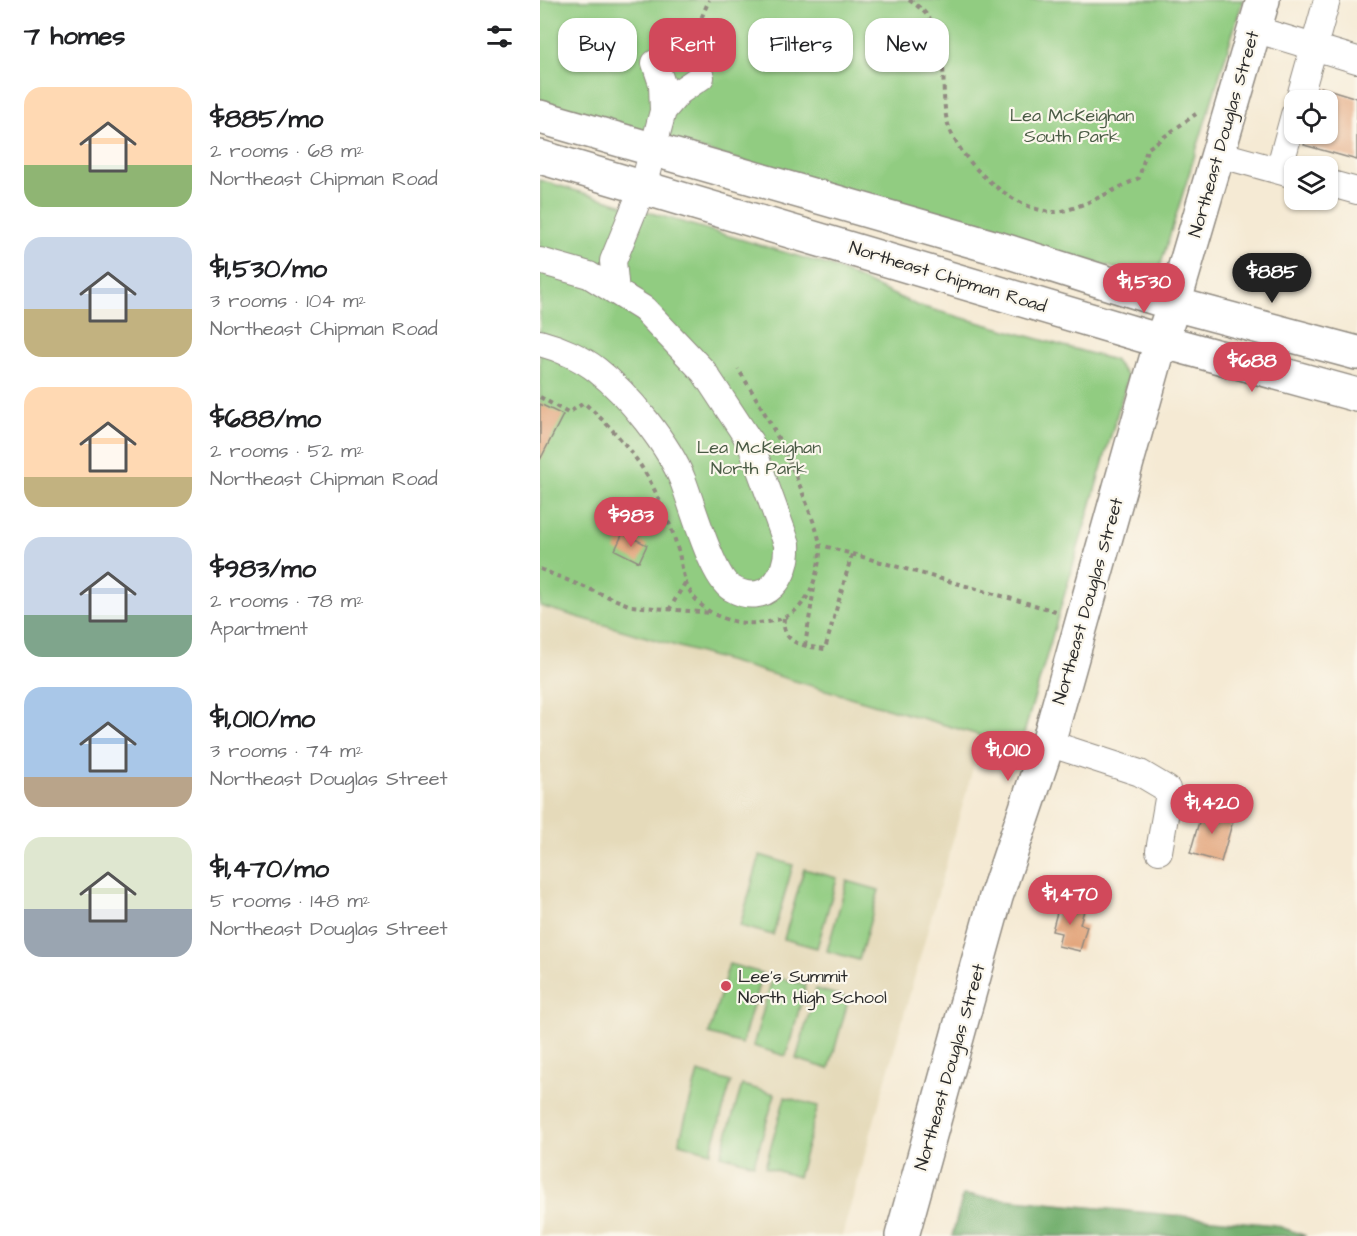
<!DOCTYPE html>
<meta charset="utf-8">
<style>
body{margin:0;font-family:"Architects Daughter",sans-serif;background:#f6f6f6;color:#202124;height:100vh;display:flex;flex-direction:column;font-size:22px;white-space:nowrap}
*{box-sizing:border-box;margin:0}
p{font-size:20px;color:#757577}
.icon{flex:none;width:33px;height:33px;fill:none;stroke:currentColor;stroke-width:2;stroke-linecap:round;stroke-linejoin:round}
.map{position:relative;flex:1;overflow:hidden}
.drawer{display:flex;flex-direction:column;background:#fff;width:540px}
.drawer>*{flex:none}
.guide{position:absolute;left:18px;top:18px;width:570px;height:54px;display:flex;gap:12px}
.buttons{position:absolute;left:744px;top:90px;display:grid;gap:12px}
.buttons a{display:grid;place-items:center;width:54px;height:54px;border-radius:12px;background:#fff;box-shadow:0 2px 4px #0004;font-size:30px}
.price{position:absolute;translate:-50% -51px;padding:0 14px;border-radius:21px;background:#d1495b;color:#fff;font-size:20px;line-height:39px;filter:drop-shadow(0 2px 3px #0008)}
.price::after{content:'';position:absolute;left:50%;top:36px;width:18px;height:14px;margin-left:-9px;background:inherit;clip-path:polygon(0 0,100% 0,50% 100%)}
.price.selected{background:#222;color:#fff}
ul{padding:0;list-style:none}
li{display:flex;align-items:center;gap:18px;height:150px;padding:0 24px}
li span{display:grid;place-items:center;flex:none;width:168px;height:120px;border-radius:18px;color:#555}
li>.icon{margin-inline-start:auto}
span .icon{width:72px;height:72px;fill:#fffc;stroke-width:1}
li b{font-size:26px}
h2{display:flex;justify-content:space-between;align-items:center;height:72px;padding:0 24px;font-size:26px}
.pill{padding:0 21px;border-radius:18px;background:#fff;box-shadow:0 2px 4px #0004;font-size:21px;line-height:54px}
.pill.selected{background:#d1495b;color:#fff}
main{display:flex;flex:1;min-height:0}
.map>svg:first-child{display:block}
.built{fill:#e5daba}
.green{fill:#91cc81;stroke:#5e7c56;stroke-width:1.5}
.forest{fill:#74b06f;stroke:#506e4d;stroke-width:1.5}
.building{fill:#e3a67d}
.lines{fill:none;stroke-linecap:round;stroke-linejoin:round}
.minor-casing{stroke:#908a80;stroke-width:28}
.major-casing{stroke:#908a80;stroke-width:36}
.path{stroke:#908a80;stroke-width:4;stroke-dasharray:4.5 4.5;stroke-linecap:butt}
.minor{stroke:#fff;stroke-width:26}
.major{stroke:#fff;stroke-width:33}
.poi-dot{fill:#d1495b;stroke:#fbf7ec;stroke-width:2}
.labels{text-anchor:middle;dominant-baseline:central;stroke-width:4.5;stroke-linejoin:round;paint-order:stroke}
.park-label{font-size:18px;fill:#4a5b45;stroke:#fbf7ec}
.street-label{font-size:18px;fill:#2b2b2b;stroke:#fbf7ec}
.poi-label{font-size:18px;fill:#2b2b2b;stroke:#fbf7ec;text-anchor:start}
</style>
<main>
<section class="drawer">
<h2>7 homes<svg class="icon" aria-label="filters" viewBox="0 0 24 24"><path d="M4 7h16M4 17h16"/><circle cx="9" cy="7" r="2"/><circle cx="15" cy="17" r="2"/></svg></h2>
<ul>
<li><span style="background:linear-gradient(#ffd9b3 65%,#8fb573 0)"><svg class="icon" aria-label="home" viewBox="0 0 24 24"><path d="M3 11l9-7 9 7M6 9v11h12V9"/></svg></span><div><b>$885/mo</b><p>2 rooms · 68 m²</p><p>Northeast Chipman Road</p></div></li>
<li><span style="background:linear-gradient(#c9d6e8 60%,#c2b280 0)"><svg class="icon" aria-label="home" viewBox="0 0 24 24"><path d="M3 11l9-7 9 7M6 9v11h12V9"/></svg></span><div><b>$1,530/mo</b><p>3 rooms · 104 m²</p><p>Northeast Chipman Road</p></div></li>
<li><span style="background:linear-gradient(#ffd9b3 75%,#c2b280 0)"><svg class="icon" aria-label="home" viewBox="0 0 24 24"><path d="M3 11l9-7 9 7M6 9v11h12V9"/></svg></span><div><b>$688/mo</b><p>2 rooms · 52 m²</p><p>Northeast Chipman Road</p></div></li>
<li><span style="background:linear-gradient(#c9d6e8 65%,#7fa58c 0)"><svg class="icon" aria-label="home" viewBox="0 0 24 24"><path d="M3 11l9-7 9 7M6 9v11h12V9"/></svg></span><div><b>$983/mo</b><p>2 rooms · 78 m²</p><p>Apartment</p></div></li>
<li><span style="background:linear-gradient(#a9c7e8 75%,#b9a48a 0)"><svg class="icon" aria-label="home" viewBox="0 0 24 24"><path d="M3 11l9-7 9 7M6 9v11h12V9"/></svg></span><div><b>$1,010/mo</b><p>3 rooms · 74 m²</p><p>Northeast Douglas Street</p></div></li>
<li><span style="background:linear-gradient(#dfe7d0 60%,#9aa5b1 0)"><svg class="icon" aria-label="home" viewBox="0 0 24 24"><path d="M3 11l9-7 9 7M6 9v11h12V9"/></svg></span><div><b>$1,470/mo</b><p>5 rooms · 148 m²</p><p>Northeast Douglas Street</p></div></li>
</ul>
</section>
<div class="map">
<svg width="817" height="1236" viewBox="0 0 817 1236">
<rect width="100%" height="100%" fill="#fbf7ec"/>
<filter id="ink" filterUnits="userSpaceOnUse"><feTurbulence type="fractalNoise" baseFrequency=".0167" numOctaves="2"/><feDisplacementMap in="SourceGraphic" scale="12" xChannelSelector="R" yChannelSelector="G"/><feConvolveMatrix kernelMatrix="1 2 1 2 8 2 1 2 1" color-interpolation-filters="sRGB"/></filter>
<filter id="wash" filterUnits="userSpaceOnUse"><feTurbulence type="fractalNoise" baseFrequency=".008" numOctaves="4" result="noise"/><feDisplacementMap in="SourceGraphic" scale="24" xChannelSelector="R" yChannelSelector="G"/><feGaussianBlur stdDeviation="1.35" result="paint"/><feColorMatrix in="noise" values="0 0 0 0 0 0 0 0 0 0 0 0 0 0 0 0 0 1.4 0 .05"/><feComposite in="paint" operator="in"/></filter>
<g filter="url(#wash)">
<rect width="100%" height="100%" fill="#f5ead4"/>
<path class="built" d="M0,606L442,736L302,1236H0Z"/>
<path class="green" d="M0,0H703L616,280L0,103Z
M0,180L291,266L376,305L574,360L588,377L480,747L0,606Z
M220,855L253,865L233,935L200,926Z
M264,869L297,878L277,948L244,939Z
M307,881L339,890L319,960L287,951Z
M189,964L222,973L202,1044L169,1034Z
M233,976L266,985L246,1056L213,1046Z
M276,989L309,998L289,1069L256,1059Z
M158,1072L191,1082L171,1152L139,1143Z
M202,1085L235,1094L214,1164L181,1155Z
M245,1097L278,1106L258,1177L225,1167Z"/>
<path class="forest" d="M423,1195L735,1225L766,1236H412Z"/>
<g id="blocks">
<path class="building" d="M781,87L817,98V160L764,145L768,134H788V100H777Z
M0,404L23,415L0,460Z
M83,533L107,545L99,562L75,550Z
M663,808L694,817L681,862L650,853Z
M520,901L545,907L540,924L547,926L540,951L518,946L521,933L512,931Z"/>
</g>
</g>
<g filter="url(#ink)">
<use href="#blocks" fill-opacity="0" stroke="#908a80" stroke-width="1.5"/>
<g class="lines">
<defs>
<path id="minor" d="M714,29L817,60
M115,63L122,84L123,111
M759,100L787,0
M678,154L754,175
M739,170L754,115
M788,183L817,191
M0,261L49,275L104,309L164,372L210,442L247,544C249,576 226,609 191,588C172,577 152,504 143,481C129,445 88,394 57,370C42,358 19,348 0,343
M76,292L73,261L103,187L123,111L139,92L161,77
M508,743L600,773L627,789L628,799L619,851"/>
<path id="major" d="M0,117L457,248L634,304L817,353
M0,157L621,341L817,395
M362,1236L456,897L508,743L621,341L634,304L723,0"/>
</defs>
<use href="#minor" class="minor-casing"/>
<use href="#major" class="major-casing"/>
<path class="path" d="M369,0C414,27 399,73 406,116C413,157 471,210 513,212C533,213 579,187 599,178L607,149L656,114
M144,59L169,0
M0,397L28,413L44,403C71,426 97,455 113,487C123,507 132,528 138,550C141,560 142,571 145,581C160,620 204,630 240,619C268,610 277,579 280,553C281,538 274,524 269,510C251,459 227,414 198,369
M312,554L519,612
M0,569L91,606L172,613
M129,610L145,583
M244,618C241,645 265,646 285,649L312,554L281,545
M265,646L274,588"/>
<use href="#minor" class="minor"/>
<use href="#major" class="major"/>
</g>
</g>
<circle class="poi-dot" cx="186" cy="986" r="6"/>
<g class="labels">
<g class="park-label">
<text x="532" y="115">Lea McKeighan<tspan x="532" dy="21">South Park</tspan></text>
<text x="219" y="447">Lea McKeighan<tspan x="219" dy="21">North Park</tspan></text>
</g>
<g class="street-label">
<text transform="translate(684 134) rotate(-74)">Northeast Douglas Street</text>
<text transform="translate(408 277) rotate(17)">Northeast Chipman Road</text>
<text transform="translate(548 601) rotate(-74)">Northeast Douglas Street</text>
<text transform="translate(410 1067) rotate(-74)">Northeast Douglas Street</text>
</g>
<g class="poi-label">
<text x="198" y="976">Lee's Summit<tspan x="198" dy="21">North High School</tspan></text>
</g>
</g>
</svg>
<div class="buttons">
<a><svg class="icon" aria-label="locate" viewBox="0 0 24 24"><circle cx="12" cy="12" r="6"/><path d="M12 2v4M12 18v4M2 12h4M18 12h4"/></svg></a>
<a><svg class="icon" aria-label="layers" viewBox="0 0 24 24"><path d="M12 4l9 5-9 5-9-5zM3 14l9 5 9-5"/></svg></a>
</div>
<b class="price selected" style="left:732px;top:304px">$885</b>
<b class="price" style="left:604px;top:314px">$1,530</b>
<b class="price" style="left:712px;top:393px">$688</b>
<b class="price" style="left:91px;top:548px">$983</b>
<b class="price" style="left:468px;top:782px">$1,010</b>
<b class="price" style="left:672px;top:835px">$1,420</b>
<b class="price" style="left:530px;top:926px">$1,470</b>
<div class="guide">
<a class="pill">Buy</a>
<a class="pill selected">Rent</a>
<a class="pill">Filters</a>
<a class="pill">New</a>
</div>
</div>
</main>
